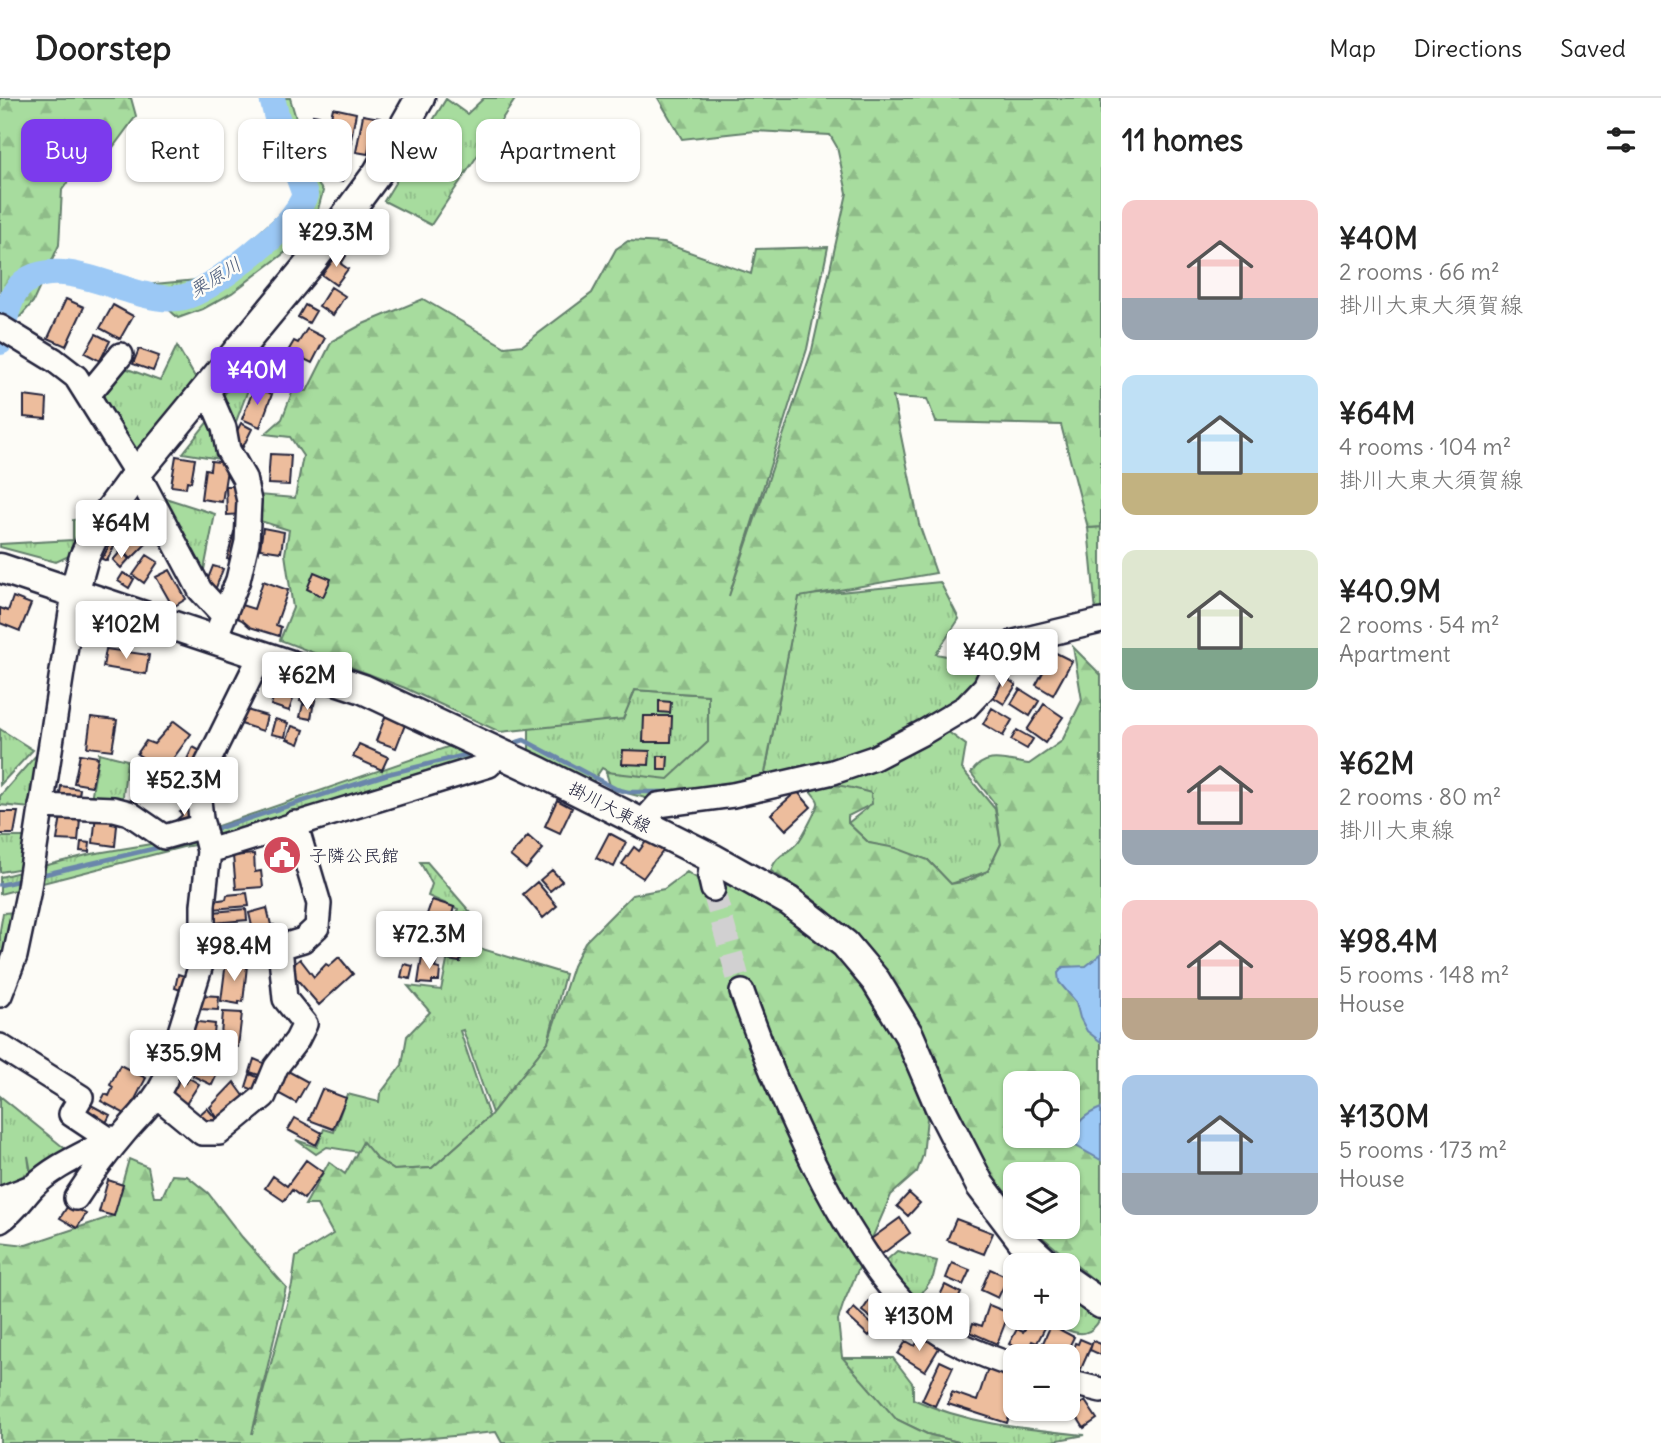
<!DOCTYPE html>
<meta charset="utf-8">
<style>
body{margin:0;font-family:Delius,"Klee One",sans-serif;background:#f2f2f2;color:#222;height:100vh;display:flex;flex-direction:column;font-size:26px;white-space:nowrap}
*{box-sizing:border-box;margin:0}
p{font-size:23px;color:#767676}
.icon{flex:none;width:38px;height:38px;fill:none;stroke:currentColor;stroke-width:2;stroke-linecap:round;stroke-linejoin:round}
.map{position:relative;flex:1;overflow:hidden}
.side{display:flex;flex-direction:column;background:#fff;width:560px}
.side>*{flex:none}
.top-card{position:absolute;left:21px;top:21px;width:665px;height:63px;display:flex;gap:14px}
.tools{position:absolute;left:1003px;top:973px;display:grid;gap:14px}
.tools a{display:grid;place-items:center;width:77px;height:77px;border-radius:14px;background:#fff;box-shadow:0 2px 5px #0004;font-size:35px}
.price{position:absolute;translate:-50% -60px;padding:0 16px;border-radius:7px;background:#fff;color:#222;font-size:23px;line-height:46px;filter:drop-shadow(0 2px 4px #0008)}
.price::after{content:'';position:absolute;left:50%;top:42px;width:21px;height:16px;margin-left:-10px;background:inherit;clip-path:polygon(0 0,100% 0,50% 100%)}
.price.selected{background:#7c3aed;color:#fff}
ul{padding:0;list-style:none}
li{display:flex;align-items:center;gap:21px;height:175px;padding:0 21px}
li span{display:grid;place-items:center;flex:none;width:196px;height:140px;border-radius:14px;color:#555}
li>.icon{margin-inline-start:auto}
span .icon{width:84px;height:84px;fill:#fffc;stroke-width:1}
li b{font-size:30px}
h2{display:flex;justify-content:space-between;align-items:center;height:84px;padding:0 21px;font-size:30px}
.pill{padding:0 24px;border-radius:14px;background:#fff;box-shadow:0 2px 5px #0004;font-size:24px;line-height:63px}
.pill.selected{background:#7c3aed;color:#fff}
header{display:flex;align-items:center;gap:42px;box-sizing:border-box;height:98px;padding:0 35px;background:#fff;border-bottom:2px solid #e0e0e0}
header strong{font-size:33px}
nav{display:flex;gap:38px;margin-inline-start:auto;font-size:24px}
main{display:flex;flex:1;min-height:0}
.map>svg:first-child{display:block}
.grass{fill:url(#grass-tufts);stroke:#647f6c;stroke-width:2}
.forest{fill:url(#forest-firs);stroke:#647f6c;stroke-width:2;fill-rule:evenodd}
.water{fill:#9bc8f5;stroke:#6b86ab;stroke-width:2}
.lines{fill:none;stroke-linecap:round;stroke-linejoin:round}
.stream{stroke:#6b86ab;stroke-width:4.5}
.river{stroke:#9bc8f5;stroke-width:26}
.building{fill:#edbd9d;stroke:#22223b;stroke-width:2}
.minor-tunnel{stroke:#d1d0d1;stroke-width:23;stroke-dasharray:23 11;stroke-linecap:butt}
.minor-casing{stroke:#22223b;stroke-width:28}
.major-casing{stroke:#22223b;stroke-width:33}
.minor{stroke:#fdfcf7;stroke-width:23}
.major{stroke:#fdfcf7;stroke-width:28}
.labels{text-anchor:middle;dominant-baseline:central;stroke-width:5;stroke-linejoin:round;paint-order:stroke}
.street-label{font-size:18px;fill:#22223b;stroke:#fdfcf7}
.poi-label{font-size:18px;fill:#22223b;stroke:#fdfcf7;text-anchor:start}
.water-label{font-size:19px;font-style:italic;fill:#4c5c7c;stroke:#fdfcf7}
</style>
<header>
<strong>Doorstep</strong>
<nav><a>Map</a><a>Directions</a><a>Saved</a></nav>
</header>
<main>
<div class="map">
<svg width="1101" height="1345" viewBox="0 0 1101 1345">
<defs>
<pattern id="grass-tufts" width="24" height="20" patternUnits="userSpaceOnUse" patternTransform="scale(1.75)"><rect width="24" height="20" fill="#a7dc9e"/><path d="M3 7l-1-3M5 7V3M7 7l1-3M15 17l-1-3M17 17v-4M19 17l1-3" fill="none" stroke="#8fbc89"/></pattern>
<pattern id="forest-firs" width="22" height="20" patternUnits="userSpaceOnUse" patternTransform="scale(1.75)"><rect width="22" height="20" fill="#a7dc9e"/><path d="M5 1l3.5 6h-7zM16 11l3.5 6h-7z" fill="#8fbc89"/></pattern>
</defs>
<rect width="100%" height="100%" fill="#fdfcf7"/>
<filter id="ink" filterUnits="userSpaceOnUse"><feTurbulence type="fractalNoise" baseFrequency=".0143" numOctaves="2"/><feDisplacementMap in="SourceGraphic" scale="14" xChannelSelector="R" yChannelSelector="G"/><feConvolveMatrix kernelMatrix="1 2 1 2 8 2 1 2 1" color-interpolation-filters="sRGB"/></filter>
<g filter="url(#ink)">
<path class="grass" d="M266,0H290L314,81L323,93L314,126L291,150L232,195L203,211L178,220L143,187L197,182L215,174L290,107L294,92Z
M484,0H516L431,127L384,103L446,1L467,16Z
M177,248L195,279L196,283L135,356L102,297L125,270L160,283Z
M241,276L252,281L231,337L218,304Z
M213,317L226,362L183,355Z
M159,398L215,416L203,477Z
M90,419L71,457L56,464L0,449V446L73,442V422Z
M1101,429V522L1097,525L1088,430Z
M940,484L959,521L936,556L990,566L947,633L966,647L962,671L995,711L1001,746L988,773L951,786L928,762L869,745L848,725L867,710L872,701L780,687L764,680L799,498Z
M635,592L708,597V644L671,683L615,677L602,670L592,685L529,654V629L622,621Z
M0,631L33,652L0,687Z
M462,644L484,659L218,743L183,749L0,796V779L91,756L163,744L203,733Z
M38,655L31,710L0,707V698Z
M99,655L127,662L122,707H90Z
M0,739H25L23,770L0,774Z
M420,764H427L477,822L479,850L565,876L548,944L492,1015L463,932L460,933L489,1019L432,1070L394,1072L377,1061L363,1045L358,1054L327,1049L316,1056L296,1042L317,1049L324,1031L334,1034L347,996L379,1004L380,996L402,967L407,938L430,914L408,888L441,892L458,811L428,798L432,786Z
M15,814L0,871V832L3,815Z
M0,998L68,1053L31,1074L28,1058L30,1074L0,1090Z
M897,1153L937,1163L933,1179L915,1205L882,1166Z
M1068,1202L1100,1221C1091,1238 1080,1238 1063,1230L1061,1223L1055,1220H1068Z
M842,1260H893L913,1286V1301C967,1326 1026,1331 1085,1337L1042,1345H962L927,1336L894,1320Z"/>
<path class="forest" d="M0,0H131L136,18L111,52L99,57L90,52L62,92L59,147L33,204L21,218L15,221L0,209Z
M658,0H1101V429L1088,430L1061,327L936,324L927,301L893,299L919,426L936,475L799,499L764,680L657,703L611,691L606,674L668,681L708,644V597L635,592L623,621L500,634L405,590L280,542L293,510L285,456L289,432L254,421L258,397L295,400L303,358L290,339L265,336L282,321L293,292L307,293L332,243L363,226L423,201L505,249L523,247L592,195L616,151L628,143L664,145L751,176L756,151L828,149L807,251L729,498L812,252L847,95L837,49L830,37L755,33L682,41Z
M1073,549L1101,577V1188L1030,1129H1068V1076H1015V1113C992,1086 978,1051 963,1020C942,979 924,935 901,896C870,845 822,803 771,773C777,754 787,758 798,744C802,740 819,708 818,704C817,699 811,696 809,690C825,682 853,690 871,695L872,706L848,718V725L869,745L896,750L928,762L951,786L968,783L988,773L1001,746L995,706L971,675C986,653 1006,663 1029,666L1062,643L1082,602ZM1015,985H1068V1038H1015Z
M687,774L709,788L731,784L784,814L839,854L894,941L917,991L927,1020L923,1057L917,1074L891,1097L844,1204L838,1222L842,1259L896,1321L927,1336L962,1345H502L496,1334L400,1343L399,1345H0V1144L26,1147L113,1118L129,1061L148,1069L154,1099H162L172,1077L187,1078L208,1095L242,1139L286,1189L252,1336L292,1187L296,1159L333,1136L317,1107H305L329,1064L345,1076L363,1044L377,1061L394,1072L432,1070L489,1019L548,944L573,868L585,844L632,797L664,791Z"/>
<path class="water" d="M1101,856V944L1087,933L1080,920L1076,904L1059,884L1058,875L1063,869L1086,868Z
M1101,1010V1062L1076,1048L1071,1040C1076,1024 1086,1016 1101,1010Z"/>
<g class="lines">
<path class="stream" d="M988,559C997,535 1019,530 1042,526
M967,592L980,577
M511,646L524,642L616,691L628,694H674
M210,733L388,676L473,655
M37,778L165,748
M0,787L22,782"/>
<path class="river" d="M0,244C3,228 6,212 13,198C36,155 97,183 131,193C148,198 166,203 184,199C203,195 236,169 252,156C272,139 295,123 305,97L277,20L272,0"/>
</g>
<path class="building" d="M333,10L356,15L351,41L327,36Z
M313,17L325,19L321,44L308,42Z
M363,17L380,20L375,45L370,44L368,56L356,54Z
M327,37L352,44L342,84L316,78Z
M340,153L346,158L341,166L348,171L336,187L322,177Z
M331,189L345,198L333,217L319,208Z
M66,201L84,209L66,248L48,240Z
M113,207L133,218L120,241L100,230Z
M305,207L316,213L309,225L298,219Z
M307,231L325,240L312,265L288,253L294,243L298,245Z
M96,236L110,243L100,263L85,255Z
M139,251L159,258L153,273L133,266Z
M260,252L273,262L266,271L253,261Z
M283,265L301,273L296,285L277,276Z
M254,290L272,296L260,329L242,321Z
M24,298L47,301L46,321L24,319Z
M241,325L252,331L243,349L232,343Z
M270,356L291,357L289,387L268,386Z
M176,358L195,361L191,384L187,383L186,390L171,388Z
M211,363L228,365L222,404L201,401L205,371L210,372Z
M226,388H242L244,416L227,417Z
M129,422L149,443L131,461L122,451L134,440L122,428Z
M263,430L284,434L281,454L260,451Z
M234,434L244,436L237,464L227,461Z
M112,442L116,444L107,463L102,461Z
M121,453L129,461L121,470L113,462Z
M147,457L158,464L144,485L133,477Z
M213,468L223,471L214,495L204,491Z
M170,472L186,501L173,509L156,479Z
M314,474L331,481L323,499L307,491Z
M123,475L134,481L129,490L118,483Z
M263,483L288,492L276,527L281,529L279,538L250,529L242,522L231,517L235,505L254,511Z
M13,499L31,506L20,533L0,525V510L8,513Z
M106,551L149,557L146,576L103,569Z
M1054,554L1072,563L1053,597L1036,587Z
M1000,576L1016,587L1004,606L987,595Z
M280,577L299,583L289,613L271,607Z
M304,588L318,592L314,607L300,603Z
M1020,591L1039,603L1030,618L1011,606Z
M659,603L671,604L670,615L659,614Z
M303,606L313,609L311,621L300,619Z
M1044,606L1063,619L1045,645L1027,632Z
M992,610L1012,622L1003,638L983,626Z
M243,611L267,618L263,633L238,625Z
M386,617L406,624L396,650L376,643Z
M644,618H672L671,644H643Z
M91,619L117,622L112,652L87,649Z
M275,621L288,625L285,639L271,636Z
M174,623L191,636L164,673L137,656L146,643L154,646Z
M292,628L304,632L299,646L287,641Z
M1017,632L1033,641L1027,651L1011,642Z
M359,646L388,659L382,672L353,659Z
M193,649L204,655L189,685L178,680Z
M623,652L650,653L649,667L622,666Z
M80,656L98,659L92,688L74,685Z
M658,658H668L667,672H658Z
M61,688L80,691L78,704L59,702Z
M797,693L811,709L786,732L771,716Z
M557,702L572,710L560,735L545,728Z
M188,709L194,718L175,730L172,726L182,717L180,714Z
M0,714H18L14,736H0Z
M96,716L113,718L111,726L117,727L115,748L93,745Z
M61,718L80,721L78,743L57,742Z
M609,735L626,744L614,769L596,760Z
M528,738L543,751L526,771L510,758Z
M647,742L663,753L643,780L622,766L634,749L639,753Z
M81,744L90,745L89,754L80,753Z
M280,747L282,752L296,747L298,762L269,768L265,750Z
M254,756L255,774L261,773L263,789L236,791L233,758Z
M552,772L562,783L550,793L540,782Z
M537,784L557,808L543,820L523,796Z
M247,795L249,808L212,811V803L226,801L227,797Z
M432,802L454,809L444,846L434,843L430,847L418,842Z
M267,810L271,827H274L277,837L274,838L275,841L256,846L249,815Z
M246,811L247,822L213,825V814Z
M242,837L243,842L253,840L252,850L221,855L219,841Z
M449,853L462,855L460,864L447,862Z
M422,858L437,860L435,870L440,871L439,883H432V886L418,885Z
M339,859L353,876L319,907L288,871L300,861L314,879L326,866L329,868Z
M226,864L247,868L243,904L239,903V906L221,903Z
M404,866L413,868L410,881L401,879Z
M178,876L190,880L186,894L175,890Z
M199,897L219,898L218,912L199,911Z
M223,914L242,915L238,949L216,947V938L221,937Z
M190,923L215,926L213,947L189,946Z
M224,950L235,953L233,963L226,961V958L222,957Z
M207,952L225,959L212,987L193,978L198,961L202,962Z
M254,961L266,966L262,978L250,974Z
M120,967L146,980L127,1017L101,1003L105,996L109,998L113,989L110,987Z
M286,972L308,984L296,1005L274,993Z
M250,976L262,981L257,993L246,989Z
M178,980L186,985L189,980L199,986L186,1006L169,995Z
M234,984L247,1002L221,1025L210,1009Z
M322,991L346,1000L333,1031L309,1022Z
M87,1005L110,1017L103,1031L80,1019Z
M207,1010L218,1023L207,1030L197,1019Z
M295,1020L322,1035L316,1047L288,1032Z
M306,1062L323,1074L304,1101L292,1092L284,1103L265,1090L273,1078L287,1088Z
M108,1082L123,1087L114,1118L99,1114Z
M909,1095L920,1105L908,1118L897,1108Z
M69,1106L86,1116L77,1130L60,1120Z
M900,1120L910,1135L882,1156L871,1141Z
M956,1121L993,1135L984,1156L947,1142Z
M952,1165L970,1172L963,1187L946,1180Z
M990,1171L1008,1179L998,1200L981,1192Z
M945,1187L961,1195L949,1220L933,1212Z
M1015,1190V1211L1005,1204Z
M880,1197L898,1212L884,1230L862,1213L869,1203L873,1206Z
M989,1207L1009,1215L997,1246L970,1234L973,1225L982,1228Z
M854,1210L876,1230L869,1238L847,1218Z
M1026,1220L1030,1222L1031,1220H1045L1049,1222L1037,1245L1032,1243L1027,1254L1009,1246L1017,1231L1023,1234L1025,1231L1022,1229Z
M1051,1227L1074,1239L1068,1251L1063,1249L1058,1258H1037Z
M921,1238L939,1250L925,1273L898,1256L906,1243L915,1248Z
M1080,1241L1092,1246L1081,1271L1068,1265L1075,1245L1078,1246Z
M1093,1243L1101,1246V1257L1090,1252Z
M940,1263L953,1269L935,1308L922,1302Z
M989,1267L1015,1275V1299L1007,1325L948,1306L952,1294L977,1303Z
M1085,1303L1097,1321L1084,1330L1072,1311Z"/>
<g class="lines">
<path class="minor-tunnel" d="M713,791L742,894"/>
<defs>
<path id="minor" d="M0,229L54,262L76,279L145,389L200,492L224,518
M207,291L224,330L228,352L244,380L249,403L247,444L238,482L219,530
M88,297L121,257
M41,708L114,711L129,715L164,739L203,728
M642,725L658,707L733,697L833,674L874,660L924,634L966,609L985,589L997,564L1014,544L1101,523
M209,753L489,667L501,654
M712,760L710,778L713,791
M742,894C770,973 802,1051 845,1123C868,1160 890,1196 924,1224C950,1245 984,1258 1015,1268
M0,897L15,858L28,796L74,495
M0,948L81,999L71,1016L110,1042
M157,998L202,1035H219L264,998L276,969L297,942L305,926L285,901L280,849L303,842L317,829L319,806L295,725
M76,1100C91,1077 107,1055 125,1034C140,1016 155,1004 165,982L203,860V807L209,753L201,721L198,692L203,674L261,557
M0,1101L34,1088
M0,1123C16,1112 21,1102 34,1088C55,1067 87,1055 113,1040
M1068,1284L1101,1292"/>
<path id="major" d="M0,470L363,591L540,674L712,760L789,803L845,846L876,883L909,937L939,1007L980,1087L1024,1145L1048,1167
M74,495L84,459L99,427L137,375L315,159L378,74L420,0
M1068,1183L1101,1206"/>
</defs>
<use href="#minor" class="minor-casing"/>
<use href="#major" class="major-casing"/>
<use href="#minor" class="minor"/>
<use href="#major" class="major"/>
</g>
</g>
<defs>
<symbol id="civic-disc" viewBox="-11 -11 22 22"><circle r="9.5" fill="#d1495b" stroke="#fdfcf7"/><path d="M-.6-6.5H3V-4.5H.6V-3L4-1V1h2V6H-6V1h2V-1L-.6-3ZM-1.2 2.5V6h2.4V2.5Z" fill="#fff"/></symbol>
</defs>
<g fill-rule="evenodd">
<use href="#civic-disc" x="260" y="735" width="44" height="44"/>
</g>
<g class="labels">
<g class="street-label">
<text transform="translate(610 709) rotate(27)">掛川大東線</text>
</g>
<g class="poi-label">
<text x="309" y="757">子隣公民館</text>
</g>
<g class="water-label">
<text transform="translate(215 179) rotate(-32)">栗原川</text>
</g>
</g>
</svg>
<div class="tools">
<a><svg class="icon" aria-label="locate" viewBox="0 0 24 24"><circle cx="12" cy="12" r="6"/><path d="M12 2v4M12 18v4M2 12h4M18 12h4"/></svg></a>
<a><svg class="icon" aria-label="layers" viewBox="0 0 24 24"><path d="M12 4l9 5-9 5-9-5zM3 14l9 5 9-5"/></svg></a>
<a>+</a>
<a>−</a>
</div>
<b class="price" style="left:336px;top:171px">¥29.3M</b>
<b class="price selected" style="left:257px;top:309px">¥40M</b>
<b class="price" style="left:121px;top:462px">¥64M</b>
<b class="price" style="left:126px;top:563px">¥102M</b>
<b class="price" style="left:1002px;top:591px">¥40.9M</b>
<b class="price" style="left:307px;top:614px">¥62M</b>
<b class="price" style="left:184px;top:719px">¥52.3M</b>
<b class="price" style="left:429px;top:873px">¥72.3M</b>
<b class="price" style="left:234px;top:885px">¥98.4M</b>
<b class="price" style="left:184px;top:992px">¥35.9M</b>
<b class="price" style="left:919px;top:1255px">¥130M</b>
<div class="top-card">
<a class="pill selected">Buy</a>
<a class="pill">Rent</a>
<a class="pill">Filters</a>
<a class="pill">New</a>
<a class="pill">Apartment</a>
</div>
</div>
<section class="side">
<h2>11 homes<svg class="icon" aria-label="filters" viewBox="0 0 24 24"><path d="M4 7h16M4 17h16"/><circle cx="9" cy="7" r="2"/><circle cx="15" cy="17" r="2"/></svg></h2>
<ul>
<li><span style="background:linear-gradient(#f6c9c9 70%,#9aa5b1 0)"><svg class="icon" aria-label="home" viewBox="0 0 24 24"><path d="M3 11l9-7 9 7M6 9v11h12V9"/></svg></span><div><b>¥40M</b><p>2 rooms · 66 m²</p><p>掛川大東大須賀線</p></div></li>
<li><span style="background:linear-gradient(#bfe0f5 70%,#c2b280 0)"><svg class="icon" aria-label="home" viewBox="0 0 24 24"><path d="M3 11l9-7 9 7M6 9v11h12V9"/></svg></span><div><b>¥64M</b><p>4 rooms · 104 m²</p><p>掛川大東大須賀線</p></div></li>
<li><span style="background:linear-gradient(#dfe7d0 70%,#7fa58c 0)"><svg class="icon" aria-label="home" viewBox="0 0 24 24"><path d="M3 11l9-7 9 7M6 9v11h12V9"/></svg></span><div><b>¥40.9M</b><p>2 rooms · 54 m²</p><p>Apartment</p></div></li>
<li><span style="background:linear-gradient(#f6c9c9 75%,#9aa5b1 0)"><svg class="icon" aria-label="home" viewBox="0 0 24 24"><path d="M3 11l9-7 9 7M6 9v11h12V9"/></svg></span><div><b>¥62M</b><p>2 rooms · 80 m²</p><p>掛川大東線</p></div></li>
<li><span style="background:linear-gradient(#f6c9c9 70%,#b9a48a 0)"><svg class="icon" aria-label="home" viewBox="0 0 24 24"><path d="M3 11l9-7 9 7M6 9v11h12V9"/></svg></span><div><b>¥98.4M</b><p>5 rooms · 148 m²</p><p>House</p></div></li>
<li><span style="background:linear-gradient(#a9c7e8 70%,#9aa5b1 0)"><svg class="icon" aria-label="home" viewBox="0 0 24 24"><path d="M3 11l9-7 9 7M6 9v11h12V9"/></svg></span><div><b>¥130M</b><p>5 rooms · 173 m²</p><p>House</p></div></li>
</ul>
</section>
</main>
